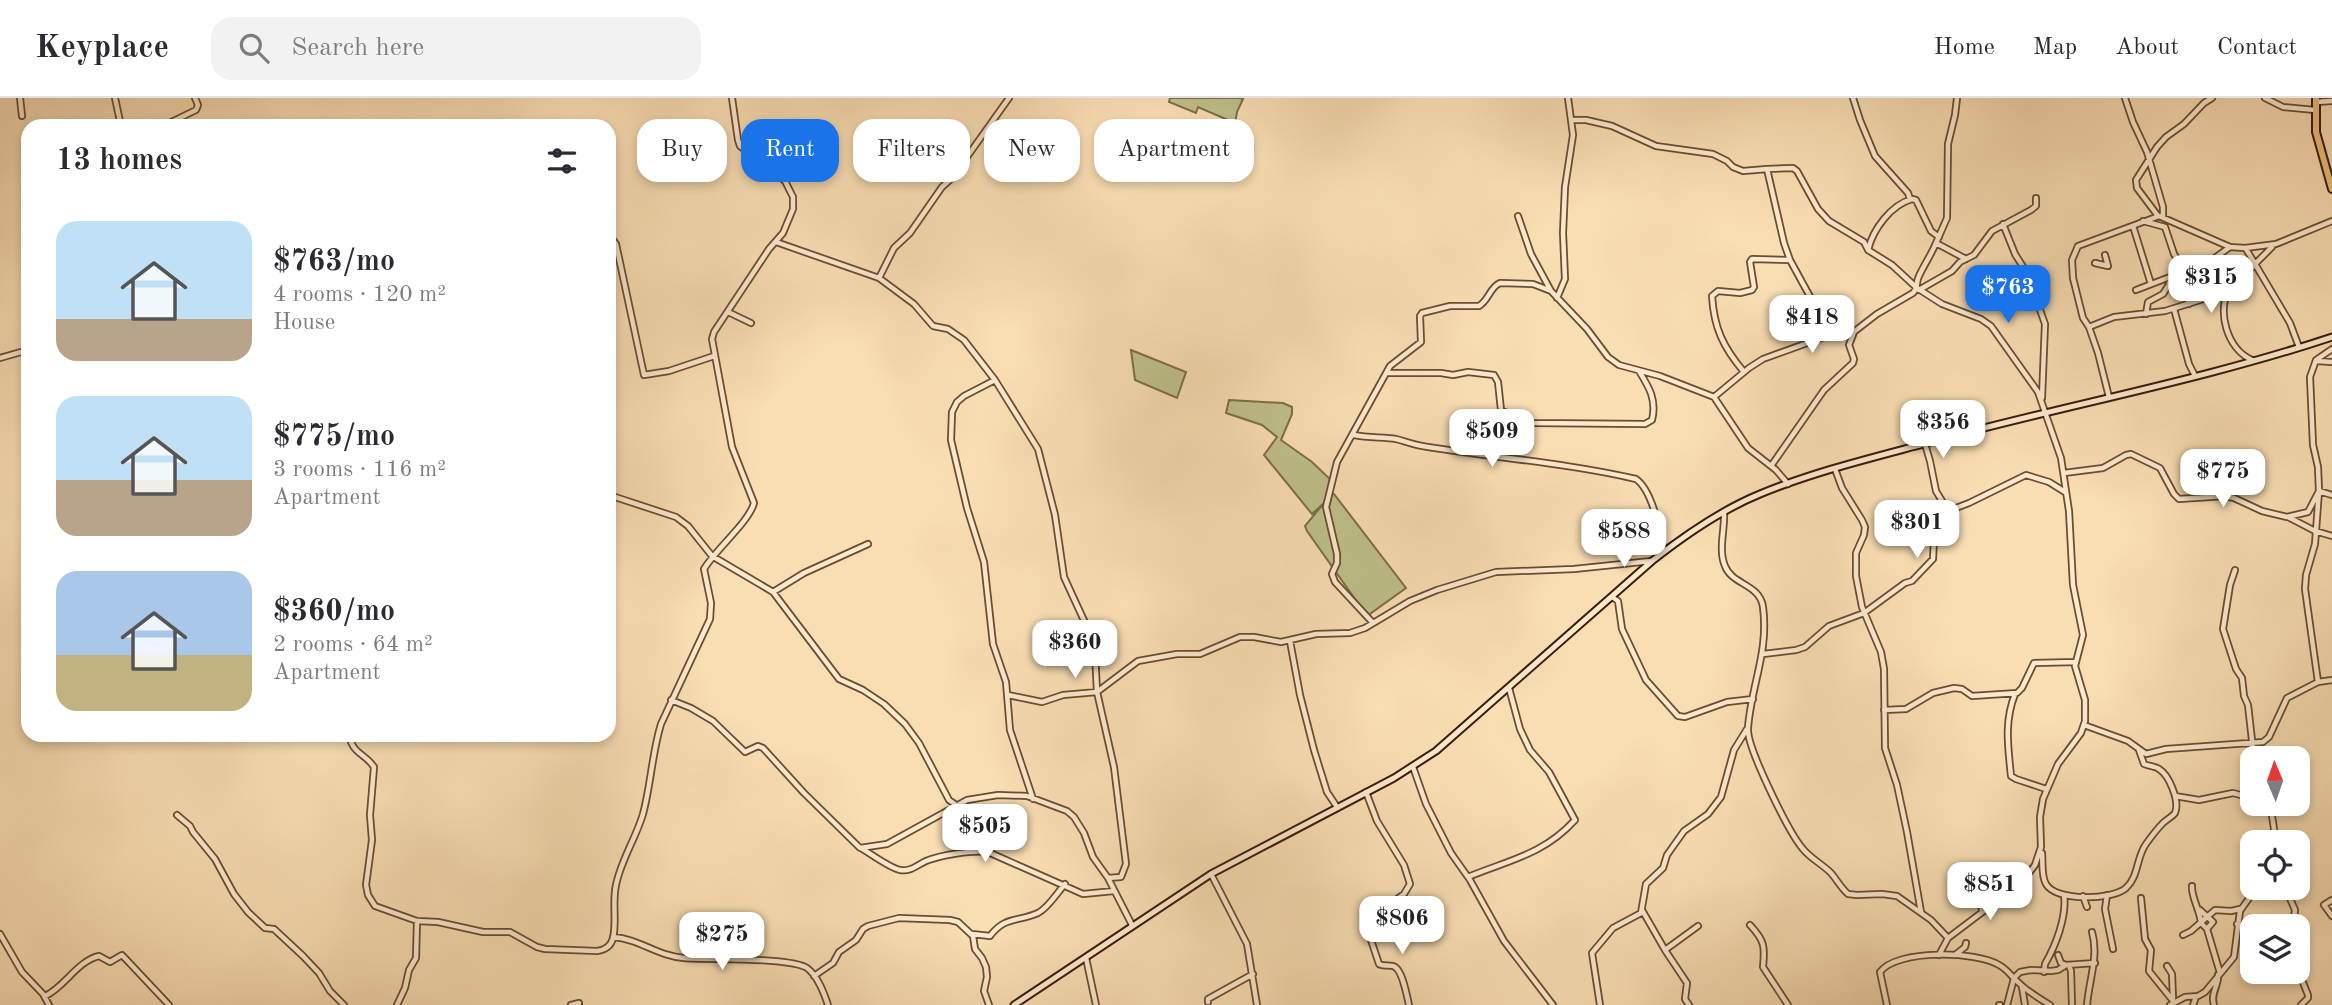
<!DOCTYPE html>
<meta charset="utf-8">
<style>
body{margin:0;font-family:"Old Standard TT",serif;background:#f2f2f3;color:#2b2b33;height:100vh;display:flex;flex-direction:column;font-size:26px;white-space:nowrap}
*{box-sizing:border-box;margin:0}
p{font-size:23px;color:#7c7c81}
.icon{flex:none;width:38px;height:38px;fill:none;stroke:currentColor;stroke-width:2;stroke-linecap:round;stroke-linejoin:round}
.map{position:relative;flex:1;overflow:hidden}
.side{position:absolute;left:21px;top:21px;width:595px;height:623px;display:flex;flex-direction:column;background:#fff;border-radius:21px;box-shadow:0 4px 10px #0003}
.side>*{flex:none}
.hud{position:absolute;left:637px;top:21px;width:665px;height:63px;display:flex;gap:14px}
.needle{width:46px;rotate:358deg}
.tools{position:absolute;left:2240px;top:648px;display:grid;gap:14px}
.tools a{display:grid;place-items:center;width:70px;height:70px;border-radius:14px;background:#fff;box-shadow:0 4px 10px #0003;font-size:35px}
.price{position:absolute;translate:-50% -60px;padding:0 16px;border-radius:14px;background:#fff;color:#222;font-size:23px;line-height:46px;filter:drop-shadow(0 2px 4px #0008)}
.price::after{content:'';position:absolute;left:50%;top:42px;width:21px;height:16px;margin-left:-10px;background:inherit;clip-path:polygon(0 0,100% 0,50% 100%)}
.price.active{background:#1a73e8;color:#fff}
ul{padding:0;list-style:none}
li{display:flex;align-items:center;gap:21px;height:175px;padding:0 35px}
li span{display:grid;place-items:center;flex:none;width:196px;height:140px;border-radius:21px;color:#555}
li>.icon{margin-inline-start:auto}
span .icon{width:84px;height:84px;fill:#fffc;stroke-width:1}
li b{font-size:30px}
h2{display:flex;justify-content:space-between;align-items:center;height:84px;padding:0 35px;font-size:30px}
.chip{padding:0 24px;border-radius:21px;background:#fff;box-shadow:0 4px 10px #0003;font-size:24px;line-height:63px}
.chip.active{background:#1a73e8;color:#fff}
header{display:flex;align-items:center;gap:42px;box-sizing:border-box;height:98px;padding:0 35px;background:#fff;border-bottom:2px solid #e1e1e2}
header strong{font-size:33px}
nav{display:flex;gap:38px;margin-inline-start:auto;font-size:24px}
.search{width:490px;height:63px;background:#f2f2f3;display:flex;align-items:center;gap:18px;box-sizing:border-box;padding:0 24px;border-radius:21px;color:#7c7c81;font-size:26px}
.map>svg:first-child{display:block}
.green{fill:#bfc08b;stroke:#7c6e48;stroke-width:2}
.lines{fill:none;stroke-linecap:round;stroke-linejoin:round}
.street-casing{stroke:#6a4c30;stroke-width:8}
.secondary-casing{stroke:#3a1c04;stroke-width:9}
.primary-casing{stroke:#3a1c04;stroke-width:10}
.street{stroke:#fbe9ce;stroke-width:4.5}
.secondary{stroke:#fbe9ce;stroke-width:5}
.primary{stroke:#ecbe7a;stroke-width:6}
</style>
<header>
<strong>Keyplace</strong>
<div class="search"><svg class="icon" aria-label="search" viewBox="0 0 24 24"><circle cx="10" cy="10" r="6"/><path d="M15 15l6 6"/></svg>Search here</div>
<nav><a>Home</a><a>Map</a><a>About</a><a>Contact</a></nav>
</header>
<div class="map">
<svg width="2332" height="907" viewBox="0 0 2332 907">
<rect width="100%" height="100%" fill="#f9ddb3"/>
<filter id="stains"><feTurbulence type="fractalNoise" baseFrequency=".00286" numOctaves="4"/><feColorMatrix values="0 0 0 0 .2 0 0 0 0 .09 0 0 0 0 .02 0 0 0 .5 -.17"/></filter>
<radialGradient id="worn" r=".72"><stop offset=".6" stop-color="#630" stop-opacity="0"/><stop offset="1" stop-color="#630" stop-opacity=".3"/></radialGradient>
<path class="green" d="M1170,0H1239L1243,1L1237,14L1235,25L1198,9L1196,15L1169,4Z
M1131,252L1186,274L1177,300L1135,282Z
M1229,302L1283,305L1292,309V316L1281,342L1312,364L1332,383L1327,402L1332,396H1334L1406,490L1367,518L1307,433L1305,428L1324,405L1312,416L1264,357L1277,339L1262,327L1226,315Z"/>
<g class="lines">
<defs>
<path id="street" d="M20,0L22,18
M115,0L121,28
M1853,0L1860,22L1875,58L1908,95L1910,101
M2125,0L2133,24L2147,54L2163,109V119
M2265,0L2283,9L2315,12
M2316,4L2332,3
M1571,22H1586L1612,28L1656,48L1713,56L1727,63L1733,69L1743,73L1767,71L1784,145L1790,162L1831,237
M163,28L196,12L198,7L195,0
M1767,71L1793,70L1797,73L1818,111L1829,123L1864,144L1867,150
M785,83L801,59L813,28
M1518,118L1531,156L1551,193L1587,231L1608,259L1619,267L1660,278L1714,299L1748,350L1776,372L1788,386
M2158,118L2137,90L2136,82L2157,49L2166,39L2184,26L2204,5L2212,0
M2143,123L2165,129L2174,156L2185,173
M2003,126L2015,156L2027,175L2045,226L2042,300
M2133,128L2151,186
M1939,139L1931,133L1916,102L1912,101C1891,107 1873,131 1868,152L1892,167L1917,190L1942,206L1981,221L1991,228L2038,294L2061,360L2069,413L2073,487L2083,537L2075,568L2085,602V623L2081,635L2058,666L2043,701L2040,719L2041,749L2035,767L2029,775L1997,803L1948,840
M609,142H613L616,146L644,277L669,273L714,258
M776,144L879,180L914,206L933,228L948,231L964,242L995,282L1038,351L1055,417L1064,479L1087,529L1095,554L1097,594L1114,669L1126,766L1121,779L1108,780
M1936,145L1947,120L1948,46L1955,17L1957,0
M2272,149L2255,166L2290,225L2299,249
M2246,151L2255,166C2248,175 2236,180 2230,189C2216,213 2227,251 2252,262
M2095,165L2108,168L2105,157
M879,180L894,150L910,135L942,89L952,80L1009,0
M2169,185L2184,189L2189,206
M1919,192L1952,173L1960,164L1974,157L1992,133L2031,112L2036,108V100
M2136,192L2209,164L2230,149
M1557,200L1565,181L1563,135L1565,89L1573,37L1568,0
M2174,211L2189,266L2195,278
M728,214L751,225
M2146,216L2148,204L2163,196L2170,185
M2089,229L2114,219L2165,213L2229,193
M0,260L28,252
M2317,263L2332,264
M1744,274C1723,249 1714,230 1712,198L1718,193L1740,195L1752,192L1754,189L1750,164L1752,161L1790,162
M1387,275H1441L1453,277L1468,274L1494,277L1498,284L1501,312L1512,318L1531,325L1645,326L1652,322C1657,302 1649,289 1639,273
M995,282L964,298L957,304L952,314L951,342L967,410L984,464L993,546L1006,584L1010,632L1033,701
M1714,299L1749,270L1763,261L1824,239L1855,233L1877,216L1913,195C1919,189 1915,186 1919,178C1924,167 1931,157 1936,145L1966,161
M2109,299L2098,255L2089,229L2083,220L2073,180L2072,162L2078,148L2159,118L2230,149L2245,150L2276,146L2332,123
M1354,337C1368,340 1384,339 1396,341C1407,344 1417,348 1428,349C1497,360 1567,365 1636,381C1653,393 1660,434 1664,454
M1925,346L1930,363L1936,393L1948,413L1969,405L2026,377L2049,384L2065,394
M1771,368L1824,292L1853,265L1854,261L1849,247L1854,234
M1835,371L1842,390L1862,422L1865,429L1864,437L1856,455V478L1862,509L1881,554L1884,571L1885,650L1897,687L1907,734L1921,814
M2064,375L2103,370L2126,357L2131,356L2160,370L2174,396L2179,401L2225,398L2234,400L2262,413L2287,419L2308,414L2319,393L2318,369L2313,347L2310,279L2316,262L2332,251
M609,397L676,419L688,428L712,458L773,494L839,581L863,592L884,606L905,626L919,645L949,702L956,707
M1724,415C1725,431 1718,452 1725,468C1732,487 1760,486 1763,509C1769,554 1751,588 1748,630C1746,648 1789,735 1803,751C1810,760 1822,766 1831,775C1837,782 1841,790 1848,796L1857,797L1882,796L1897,798L1931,822L1948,840L1939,857
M2288,419L2315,433L2332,438
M2235,472L2230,487L2223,531L2236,571L2242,580L2244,598L2248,607L2254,660
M773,494L804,475L868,446
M1612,499L1618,503L1622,531L1646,582L1678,618L1685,619L1727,604L1753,601
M1373,525L1335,484L1332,476L1337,465V456L1326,409L1337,364L1390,268L1421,244L1420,218L1422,215L1450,208H1479C1489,202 1490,189 1500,185L1533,186L1551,193
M1290,543L1300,597L1314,652L1327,694L1337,709
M1763,556L1796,552L1805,549L1829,528L1864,515L1905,485L1912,483L1933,461L1935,422L1937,417L1947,413
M2318,584L2305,491L2306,477L2315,446L2319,393L2332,397
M2015,596C2004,624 2008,648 2011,678L2016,681L2046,691
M1008,597L1042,604L1063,597L1097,594L1138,563L1177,556H1200L1240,539H1254L1281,544L1316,536L1350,535L1365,530L1410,503L1437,492L1496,474L1574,471L1651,463
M671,602L691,610L713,623L745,654L758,648L763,650L804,695L860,750L887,746L967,702L998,697L1027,698L1067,713L1074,719L1084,735L1093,759L1108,780L1132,827
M1884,612L1906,611L1933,595L1954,590L1962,591L1972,598L2017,595L2022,590L2034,565L2076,564
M2084,627L2128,643L2146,656L2166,651L2263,644L2269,639L2287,600L2318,584L2332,582
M349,637C353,657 365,655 374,669L370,717L372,742L366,787L368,797L375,808L417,823L438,824L483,834H510L537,849L545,851L597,853C605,852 611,848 613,840C617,824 612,804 616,787C621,762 636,740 643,716C651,686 652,655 661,626L710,521L711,505L704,471C716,451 749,424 754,405L732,349L712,241L714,234L769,151L783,135L793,111V99L785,83L740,48L738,42L732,0
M1413,669L1426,706L1451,755L1470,782L1504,843L1553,907
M1366,694L1377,723L1404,767L1410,786L1404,796L1369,821L1366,827L1379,866C1384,869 1391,866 1395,869C1403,874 1407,899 1409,907
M2175,698L2199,702L2233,695L2252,700
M2270,705L2276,744
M177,717L190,728L193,734L215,761L234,796L248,814L265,830L274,831L303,858L319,875L330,893L344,907
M861,750C871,756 890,770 900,772C911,774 917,767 926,763C941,757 972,752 988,754L1083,796L1114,793
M2042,755C2043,764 2041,778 2046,786C2056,804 2113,802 2126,790C2139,778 2136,760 2146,746C2151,739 2156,732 2163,725C2166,722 2172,719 2175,715C2180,703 2169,677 2159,671C2155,668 2148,668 2144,666L2139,652
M1211,776L1247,846L1257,907
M1468,779C1509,762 1543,757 1575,722L1549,674L1530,652L1520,631L1509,590
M1979,781L1982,814
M2192,788C2191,799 2200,812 2201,825L2207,831L2220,875
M2285,789L2295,812L2294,820L2297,828
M2107,797L2105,811L2113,851
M2083,798L2087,809
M2141,800L2145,841L2151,852L2149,873L2174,904
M2332,802L2324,807L2332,818
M1642,812L1665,852L1687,885L1685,901L1689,907
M2200,812L2213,824L2207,831
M2237,826L2243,829L2256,823L2270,821
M1750,827C1765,843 1765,849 1763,869L1788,907
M2298,829L2301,837
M0,836L22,874L43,896L49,907
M972,836L990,838C1005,818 1018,824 1038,815C1048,810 1057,795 1065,786
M2183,837L2191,833L2215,812L2231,813L2240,811
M613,839C640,841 657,858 684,860C708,862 791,859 807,870C818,878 824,895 828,907
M1665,852L1698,828
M1955,857L1965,849L1966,845
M2058,857L2061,865L2066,867
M1086,860L1096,907
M2069,867L2071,873L2072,907
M2167,868L2172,876L2173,900
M2298,872L2308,897V900L2301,907
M2044,874L2045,866C2056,847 2067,818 2064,797
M814,878L833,865L839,854L856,842L863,831L868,828L899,820L950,822L958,824L973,838L975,851L982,860L986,869L987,879L984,893L989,907
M2022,889L2025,907
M45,898C64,890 77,863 99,858L110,864L122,857L169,907
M1208,904V901L1253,876
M397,907L405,890L409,872L416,860L417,823
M571,907L579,905
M1600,907L1592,855L1613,830L1641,815L1646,786L1663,770L1667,757L1684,733L1708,716L1721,699L1734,652L1747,631
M1887,907L1880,874C1897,851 1977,853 1999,867C2007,871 2012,879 2019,885C2028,894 2039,900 2050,907
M1999,907H2000
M2007,907L2014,880L2020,874L2031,872L2051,873L2058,872L2066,867L2095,865
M2087,907C2089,882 2099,858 2092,834
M2170,907L2185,899L2198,898L2205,894L2234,859L2240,813L2257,789
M2193,907L2196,899
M2214,907C2210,895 2219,888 2218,877"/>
<path id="secondary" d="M1014,907L1211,776L1394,680L1436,653L1652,463C1685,437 1721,412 1760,396C1813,374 1871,360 1927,345C2061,308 2200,283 2332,239"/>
<path id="primary" d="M2316,0V34L2332,91"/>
</defs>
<use href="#street" class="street-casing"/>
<use href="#secondary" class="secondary-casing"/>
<use href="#primary" class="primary-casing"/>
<use href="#street" class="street"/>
<use href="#secondary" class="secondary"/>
<use href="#primary" class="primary"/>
</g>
<rect width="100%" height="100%" filter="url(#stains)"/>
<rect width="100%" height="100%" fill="url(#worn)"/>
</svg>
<div class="tools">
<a><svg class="needle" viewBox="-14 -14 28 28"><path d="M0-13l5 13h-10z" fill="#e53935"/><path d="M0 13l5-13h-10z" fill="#7c7c81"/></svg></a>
<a><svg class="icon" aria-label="locate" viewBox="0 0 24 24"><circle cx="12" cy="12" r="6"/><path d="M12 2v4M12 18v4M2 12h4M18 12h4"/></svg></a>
<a><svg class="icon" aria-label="layers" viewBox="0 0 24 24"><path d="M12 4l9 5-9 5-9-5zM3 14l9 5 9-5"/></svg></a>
</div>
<b class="price" style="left:2211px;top:217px">$315</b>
<b class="price active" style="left:2008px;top:227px">$763</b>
<b class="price" style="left:1812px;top:257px">$418</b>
<b class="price" style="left:1943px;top:362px">$356</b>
<b class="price" style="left:1492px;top:371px">$509</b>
<b class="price" style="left:2223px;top:411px">$775</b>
<b class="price" style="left:1917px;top:462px">$301</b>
<b class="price" style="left:1624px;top:471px">$588</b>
<b class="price" style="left:1075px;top:582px">$360</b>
<b class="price" style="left:985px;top:766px">$505</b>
<b class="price" style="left:1990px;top:824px">$851</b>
<b class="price" style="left:1402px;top:858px">$806</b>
<b class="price" style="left:722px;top:874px">$275</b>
<div class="hud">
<a class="chip">Buy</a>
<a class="chip active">Rent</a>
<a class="chip">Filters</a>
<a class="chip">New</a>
<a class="chip">Apartment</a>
</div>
<section class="side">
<h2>13 homes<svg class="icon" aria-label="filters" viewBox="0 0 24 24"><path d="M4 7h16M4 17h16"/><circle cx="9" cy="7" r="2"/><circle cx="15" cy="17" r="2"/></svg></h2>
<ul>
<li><span style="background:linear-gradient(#bfe0f5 70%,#b9a48a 0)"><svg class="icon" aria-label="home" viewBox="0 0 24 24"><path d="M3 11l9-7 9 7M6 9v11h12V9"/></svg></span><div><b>$763/mo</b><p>4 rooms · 120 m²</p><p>House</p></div></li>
<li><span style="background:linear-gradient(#bfe0f5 60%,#b9a48a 0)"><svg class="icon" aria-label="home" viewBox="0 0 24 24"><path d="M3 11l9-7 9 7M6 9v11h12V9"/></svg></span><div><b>$775/mo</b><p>3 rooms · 116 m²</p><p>Apartment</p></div></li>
<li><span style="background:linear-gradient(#a9c7e8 60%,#c2b280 0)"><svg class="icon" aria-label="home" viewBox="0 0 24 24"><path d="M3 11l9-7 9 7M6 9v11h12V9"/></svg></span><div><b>$360/mo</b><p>2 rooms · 64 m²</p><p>Apartment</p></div></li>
</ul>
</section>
</div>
